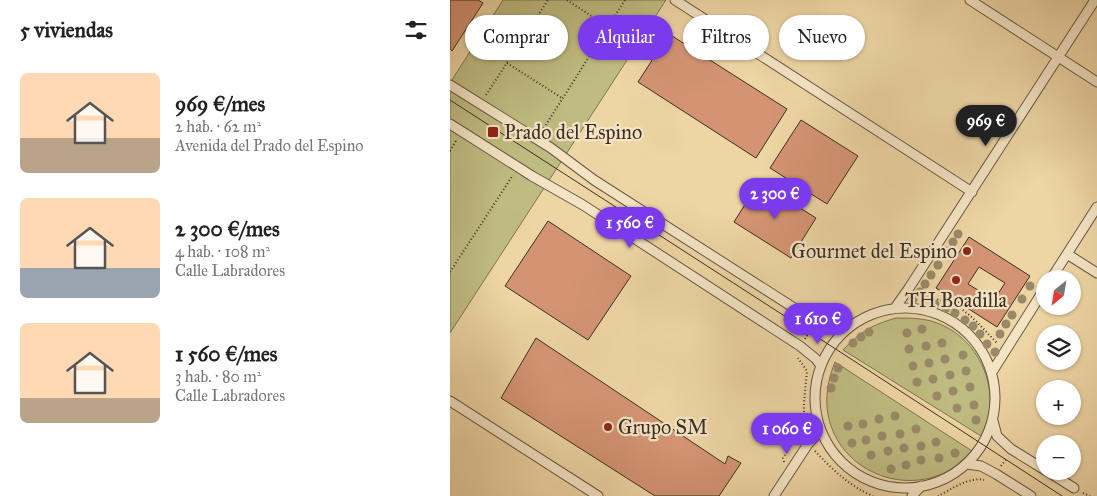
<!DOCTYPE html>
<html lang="es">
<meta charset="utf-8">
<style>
body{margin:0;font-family:"IM FELL Great Primer",serif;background:#f2f2f2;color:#222;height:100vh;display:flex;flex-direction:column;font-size:19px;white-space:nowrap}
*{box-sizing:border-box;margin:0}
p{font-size:16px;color:#767676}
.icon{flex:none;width:28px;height:28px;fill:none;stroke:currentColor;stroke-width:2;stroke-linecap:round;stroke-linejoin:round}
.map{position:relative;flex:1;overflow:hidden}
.side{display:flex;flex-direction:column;background:#fff;width:450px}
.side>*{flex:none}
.guide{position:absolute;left:15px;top:15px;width:475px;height:45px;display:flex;gap:10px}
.needle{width:32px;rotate:210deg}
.fabs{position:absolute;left:586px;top:270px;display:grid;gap:10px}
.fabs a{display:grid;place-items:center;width:45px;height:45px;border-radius:50%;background:#fff;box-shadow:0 1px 4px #0004;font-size:25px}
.price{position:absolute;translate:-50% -42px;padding:0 11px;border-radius:18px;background:#7c3aed;color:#fff;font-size:16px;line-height:32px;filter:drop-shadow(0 1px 2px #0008)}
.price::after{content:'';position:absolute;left:50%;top:30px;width:15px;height:11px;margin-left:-8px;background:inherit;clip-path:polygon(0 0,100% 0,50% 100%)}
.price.active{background:#222;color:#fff}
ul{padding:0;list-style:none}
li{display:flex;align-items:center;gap:15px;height:125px;padding:0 20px}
li span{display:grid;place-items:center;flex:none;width:140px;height:100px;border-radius:8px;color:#555}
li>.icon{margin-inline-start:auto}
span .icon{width:60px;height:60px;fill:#fffc;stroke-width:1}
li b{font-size:21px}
h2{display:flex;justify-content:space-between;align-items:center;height:60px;padding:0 20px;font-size:21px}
.tag{padding:0 18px;border-radius:22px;background:#fff;box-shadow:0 1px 4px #0004;font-size:18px;line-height:45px}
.tag.active{background:#7c3aed;color:#fff}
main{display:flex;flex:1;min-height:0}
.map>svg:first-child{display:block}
.green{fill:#bfbc81;stroke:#7d7554}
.building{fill:#d49474;stroke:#3b2e26;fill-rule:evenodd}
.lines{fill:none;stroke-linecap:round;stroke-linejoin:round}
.street-casing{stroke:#685846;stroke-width:11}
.path{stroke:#3b2e26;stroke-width:2;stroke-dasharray:1 2.5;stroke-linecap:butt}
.street{stroke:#f4e4c4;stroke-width:9}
.tram{stroke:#3b2e26;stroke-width:1}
.tree{fill:#9a8969}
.poi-dot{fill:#8f2418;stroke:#f4e4c4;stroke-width:2}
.labels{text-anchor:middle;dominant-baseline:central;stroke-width:4.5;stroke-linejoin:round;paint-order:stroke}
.poi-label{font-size:20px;fill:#3b2e26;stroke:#f4e4c4;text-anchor:start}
</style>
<main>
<section class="side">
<h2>5 viviendas<svg class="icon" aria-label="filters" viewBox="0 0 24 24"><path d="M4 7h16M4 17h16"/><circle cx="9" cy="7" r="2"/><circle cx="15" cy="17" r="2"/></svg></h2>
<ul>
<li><span style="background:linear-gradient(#ffd9b3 65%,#b9a48a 0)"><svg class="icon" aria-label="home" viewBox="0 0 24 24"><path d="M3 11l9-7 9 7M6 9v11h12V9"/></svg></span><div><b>969 €/mes</b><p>2 hab. · 62 m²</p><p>Avenida del Prado del Espino</p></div></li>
<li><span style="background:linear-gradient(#ffd9b3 70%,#9aa5b1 0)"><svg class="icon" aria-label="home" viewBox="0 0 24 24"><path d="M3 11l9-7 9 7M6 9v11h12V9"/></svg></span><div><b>2 300 €/mes</b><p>4 hab. · 108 m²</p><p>Calle Labradores</p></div></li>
<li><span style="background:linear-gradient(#ffd9b3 75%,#b9a48a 0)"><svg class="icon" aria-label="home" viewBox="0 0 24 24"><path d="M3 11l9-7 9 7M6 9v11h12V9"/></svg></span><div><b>1 560 €/mes</b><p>3 hab. · 80 m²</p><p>Calle Labradores</p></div></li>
</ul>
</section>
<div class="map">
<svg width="647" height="496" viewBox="0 0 647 496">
<rect width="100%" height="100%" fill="#eed5a4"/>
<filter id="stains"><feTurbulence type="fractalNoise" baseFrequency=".004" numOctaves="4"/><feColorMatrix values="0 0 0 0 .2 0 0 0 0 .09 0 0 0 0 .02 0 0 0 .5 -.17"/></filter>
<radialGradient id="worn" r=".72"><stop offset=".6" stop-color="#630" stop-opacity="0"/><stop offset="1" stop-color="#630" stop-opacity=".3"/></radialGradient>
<path class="green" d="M53,0H216L0,333V83Z
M446,318C458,318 469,318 481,321C517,331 541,366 540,403C540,415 536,425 531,436L393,350C411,331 422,325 446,318Z
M385,362L522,451C513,459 504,469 492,474C442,495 382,463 377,407C376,391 379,377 385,362Z"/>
<path class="building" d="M0,0H28L33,3L2,51L0,49Z
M219,34L337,109L306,158L188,82Z
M351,120L408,156L377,204L320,168Z
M309,182L366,218L341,258L284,222Z
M98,221L181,276L138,340L55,286Z
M519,237L580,276L547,327L486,288ZM529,267L555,283L544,300L518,284Z
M86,338L275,464L278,456L291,463L269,496H205L51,398Z"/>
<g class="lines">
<defs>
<path id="street" d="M225,0L522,192
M520,0L647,82
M0,85L101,148L144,180L366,322L379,328L393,332
M0,124L82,176L133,205L350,346L366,359L371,366
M617,254L647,273
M601,279L647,207
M445,308L459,288L645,0
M365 398a90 90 0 1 1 180 0a90 90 0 1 1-180 0Z
M542,372L595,288
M0,401L148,496
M543,421L547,436L561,449L595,470
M517,464L531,466L546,474L581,496
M597,471L624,488
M324,496L358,444L371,430
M462,496L471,486"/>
</defs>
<use href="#street" class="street-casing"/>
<path class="path" d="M117,0L158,27
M57,63L112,98
M36,95L98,0
M92,131L175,0
M0,151L7,139
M0,272L63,175
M467,294C474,299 492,299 501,303C520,312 533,329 548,344
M355,339L360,330
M365,451C382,469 399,486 423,496
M334,462L333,458L352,428L354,420V402L357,371L348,358
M551,466L557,458
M633,493L640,496
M488,496C500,490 520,476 534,480"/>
<use href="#street" class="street"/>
<path class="tram" d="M0,100L381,346L612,496"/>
</g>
<g class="tree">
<circle cx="508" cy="234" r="4.5"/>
<circle cx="503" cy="242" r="4.5"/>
<circle cx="496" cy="251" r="4.5"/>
<circle cx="488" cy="265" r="4.5"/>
<circle cx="481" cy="275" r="4.5"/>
<circle cx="475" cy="284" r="4.5"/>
<circle cx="580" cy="286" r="4.5"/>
<circle cx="470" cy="292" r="4.5"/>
<circle cx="463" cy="299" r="4.5"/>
<circle cx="572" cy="299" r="4.5"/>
<circle cx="485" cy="304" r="4.5"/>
<circle cx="496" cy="308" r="4.5"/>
<circle cx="505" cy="313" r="4.5"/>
<circle cx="562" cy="315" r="4.5"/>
<circle cx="515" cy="320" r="4.5"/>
<circle cx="556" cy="324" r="4.5"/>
<circle cx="523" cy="326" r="4.5"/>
<circle cx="472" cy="329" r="4.5"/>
<circle cx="419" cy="332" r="4.5"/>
<circle cx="457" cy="333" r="4.5"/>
<circle cx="530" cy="334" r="4.5"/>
<circle cx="550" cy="334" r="4.5"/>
<circle cx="411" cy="337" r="4.5"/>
<circle cx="403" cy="343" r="4.5"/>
<circle cx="492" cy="343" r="4.5"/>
<circle cx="537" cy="344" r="4.5"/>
<circle cx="476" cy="346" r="4.5"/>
<circle cx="459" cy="349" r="4.5"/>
<circle cx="545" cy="352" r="4.5"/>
<circle cx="513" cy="355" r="4.5"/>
<circle cx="495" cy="359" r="4.5"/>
<circle cx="479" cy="363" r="4.5"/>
<circle cx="463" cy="366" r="4.5"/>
<circle cx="388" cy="368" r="4.5"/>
<circle cx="516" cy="371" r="4.5"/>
<circle cx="500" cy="375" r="4.5"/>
<circle cx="384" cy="378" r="4.5"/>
<circle cx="483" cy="379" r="4.5"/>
<circle cx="467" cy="382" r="4.5"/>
<circle cx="520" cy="387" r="4.5"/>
<circle cx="381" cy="388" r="4.5"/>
<circle cx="503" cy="391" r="4.5"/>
<circle cx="487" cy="396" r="4.5"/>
<circle cx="524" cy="405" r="4.5"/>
<circle cx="507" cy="408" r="4.5"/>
<circle cx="445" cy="416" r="4.5"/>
<circle cx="429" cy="419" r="4.5"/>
<circle cx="526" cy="420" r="4.5"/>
<circle cx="413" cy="424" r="4.5"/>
<circle cx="398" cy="426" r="4.5"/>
<circle cx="466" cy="429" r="4.5"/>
<circle cx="450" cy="434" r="4.5"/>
<circle cx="432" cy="436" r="4.5"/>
<circle cx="416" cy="440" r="4.5"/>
<circle cx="486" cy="442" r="4.5"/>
<circle cx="402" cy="443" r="4.5"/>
<circle cx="471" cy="446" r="4.5"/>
<circle cx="454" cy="448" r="4.5"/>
<circle cx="438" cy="451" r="4.5"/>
<circle cx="505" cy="453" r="4.5"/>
<circle cx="421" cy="455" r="4.5"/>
<circle cx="489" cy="458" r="4.5"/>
<circle cx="471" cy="460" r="4.5"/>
<circle cx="456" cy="465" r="4.5"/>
<circle cx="441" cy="469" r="4.5"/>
</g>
<g class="poi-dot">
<rect x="37" y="126" width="12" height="12" rx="2.5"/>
<circle cx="517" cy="251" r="5"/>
<circle cx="506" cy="280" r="5"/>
<circle cx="158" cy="427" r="5"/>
</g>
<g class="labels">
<g class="poi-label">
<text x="54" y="132">Prado del Espino</text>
<text x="507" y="251" text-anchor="end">Gourmet del Espino</text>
<text x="506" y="300" text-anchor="middle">TH Boadilla</text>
<text x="168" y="427">Grupo SM</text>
</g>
</g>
<rect width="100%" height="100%" filter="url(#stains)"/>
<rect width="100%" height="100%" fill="url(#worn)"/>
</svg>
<div class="fabs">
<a><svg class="needle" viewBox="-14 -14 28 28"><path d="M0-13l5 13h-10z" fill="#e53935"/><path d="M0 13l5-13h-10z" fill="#767676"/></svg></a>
<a><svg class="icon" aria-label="layers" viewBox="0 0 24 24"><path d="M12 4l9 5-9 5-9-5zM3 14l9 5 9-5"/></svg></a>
<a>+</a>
<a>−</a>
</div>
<b class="price active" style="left:536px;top:147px">969 €</b>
<b class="price" style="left:325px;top:220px">2 300 €</b>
<b class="price" style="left:180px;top:249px">1 560 €</b>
<b class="price" style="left:368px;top:345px">1 610 €</b>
<b class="price" style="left:337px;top:455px">1 060 €</b>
<div class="guide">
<a class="tag">Comprar</a>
<a class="tag active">Alquilar</a>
<a class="tag">Filtros</a>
<a class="tag">Nuevo</a>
</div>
</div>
</main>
